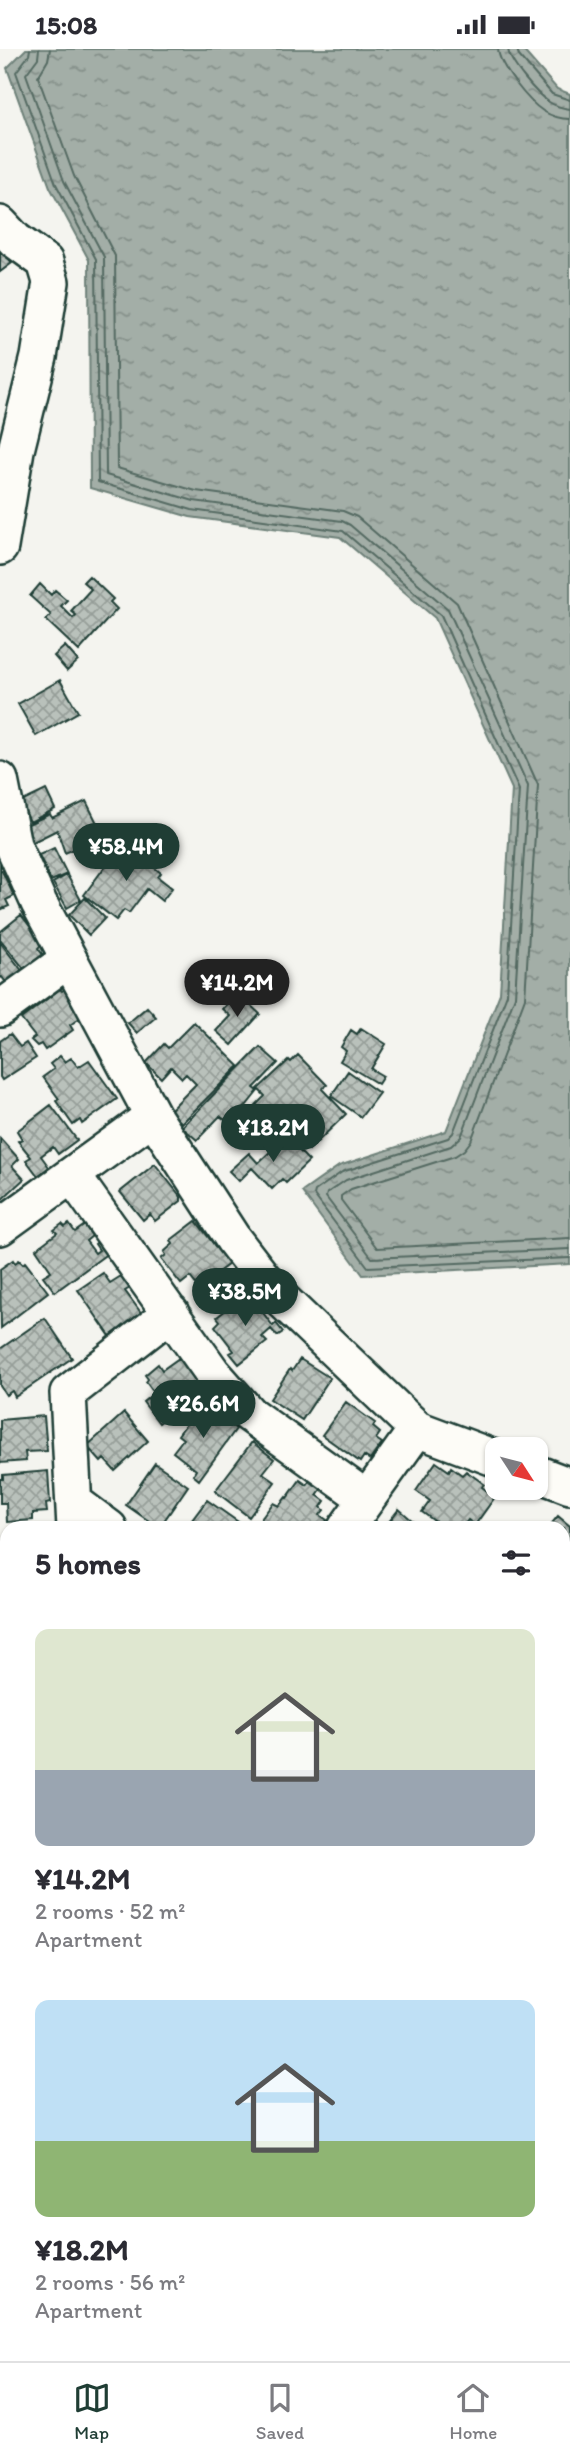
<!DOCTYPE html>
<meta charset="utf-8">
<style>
body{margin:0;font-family:Itim,sans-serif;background:#f7f7f7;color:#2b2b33;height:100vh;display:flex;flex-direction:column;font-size:26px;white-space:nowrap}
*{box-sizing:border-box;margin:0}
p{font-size:23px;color:#7c7c81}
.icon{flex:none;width:38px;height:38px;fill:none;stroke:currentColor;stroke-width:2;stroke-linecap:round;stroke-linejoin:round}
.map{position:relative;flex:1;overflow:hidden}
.sheet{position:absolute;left:0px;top:1472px;width:570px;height:842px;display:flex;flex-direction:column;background:#fff;border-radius:21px 21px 0 0;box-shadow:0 2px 5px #0004}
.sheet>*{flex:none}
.needle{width:46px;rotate:126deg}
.controls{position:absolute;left:485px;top:1388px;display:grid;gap:14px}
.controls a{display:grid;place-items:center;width:63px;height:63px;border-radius:14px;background:#fff;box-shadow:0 2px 5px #0004;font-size:35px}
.price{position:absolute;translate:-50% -60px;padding:0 16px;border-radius:24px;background:#1f3d34;color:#fff;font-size:23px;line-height:46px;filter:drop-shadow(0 2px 4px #0008)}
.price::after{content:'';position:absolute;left:50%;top:42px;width:21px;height:16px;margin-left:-10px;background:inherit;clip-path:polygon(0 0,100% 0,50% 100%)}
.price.current{background:#222;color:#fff}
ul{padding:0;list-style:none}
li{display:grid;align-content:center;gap:14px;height:371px;padding:0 35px}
li span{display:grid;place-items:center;height:217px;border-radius:14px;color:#555}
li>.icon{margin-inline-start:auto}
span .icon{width:126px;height:126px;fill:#fffc;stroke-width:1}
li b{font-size:30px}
h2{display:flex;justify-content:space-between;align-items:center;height:84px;padding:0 35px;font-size:30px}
.status{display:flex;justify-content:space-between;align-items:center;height:49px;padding:0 35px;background:#fff;direction:ltr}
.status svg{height:19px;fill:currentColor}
.tabs{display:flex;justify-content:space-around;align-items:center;height:98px;border-top:2px solid #e1e1e2;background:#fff;font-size:19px;color:#7c7c81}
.tabs a{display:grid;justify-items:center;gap:4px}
.tabs .current{color:#1f3d34}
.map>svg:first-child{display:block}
.forest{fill:url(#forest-crowns);stroke:#788a82;stroke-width:2}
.water{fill:url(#water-ripples);stroke:#6e8179;stroke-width:2}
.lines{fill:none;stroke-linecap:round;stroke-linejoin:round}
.shore{stroke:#546a62;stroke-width:2}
.building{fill:url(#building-cross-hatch);stroke:#1f3d34;stroke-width:2}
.minor-casing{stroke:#1f3d34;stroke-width:40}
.minor{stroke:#fdfcf7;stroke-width:35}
</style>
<div class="status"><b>15:08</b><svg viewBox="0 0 49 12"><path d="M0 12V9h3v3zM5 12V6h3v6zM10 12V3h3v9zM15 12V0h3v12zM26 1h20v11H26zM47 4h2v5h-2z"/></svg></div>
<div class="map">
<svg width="570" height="2312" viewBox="0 0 570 2312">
<defs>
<pattern id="forest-crowns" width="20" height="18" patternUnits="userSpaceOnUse" patternTransform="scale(1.75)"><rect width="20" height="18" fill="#d1d6d1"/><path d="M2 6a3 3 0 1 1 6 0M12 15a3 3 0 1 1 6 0" fill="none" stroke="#b3b9b4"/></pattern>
<pattern id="water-ripples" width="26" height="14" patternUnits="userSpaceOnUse" patternTransform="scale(1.75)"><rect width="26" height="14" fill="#a3aea7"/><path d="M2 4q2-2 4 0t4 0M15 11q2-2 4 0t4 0" fill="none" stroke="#848f89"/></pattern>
<pattern id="building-cross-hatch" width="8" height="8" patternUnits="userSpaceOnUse" patternTransform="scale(1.75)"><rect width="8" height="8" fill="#b9c1bb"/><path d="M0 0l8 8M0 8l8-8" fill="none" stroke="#969e99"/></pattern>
</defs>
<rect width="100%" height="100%" fill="#f4f4ef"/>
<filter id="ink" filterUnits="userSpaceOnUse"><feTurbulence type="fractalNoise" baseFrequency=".0143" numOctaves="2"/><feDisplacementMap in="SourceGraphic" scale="14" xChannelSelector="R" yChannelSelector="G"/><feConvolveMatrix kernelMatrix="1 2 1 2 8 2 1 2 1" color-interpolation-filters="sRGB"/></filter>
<g filter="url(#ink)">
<path class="forest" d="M565,1602L570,1603V2312H0V2240L7,2235V2306H564Z"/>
<path class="water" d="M26,0H522L557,40L570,45V1215L363,1226L302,1143L339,1117L446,1082L500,944L512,740L435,569L340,488L190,468L90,439L89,211L50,138L7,19Z"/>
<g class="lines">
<path class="shore" d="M30,0L29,6L16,23L56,135L96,210L98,433L192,461L343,482L441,566L519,741L507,945L453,1084L448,1089L342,1123L315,1142L314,1146L368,1218L570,1209
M39,0L38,9L26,25L64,132L104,208L106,426L194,452L342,472L350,476L448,560L528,737L515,947L461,1088L451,1097L346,1131L327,1144L326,1148L372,1209L570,1200
M50,0L48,11L38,28L74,127L115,207L117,419L196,442L343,462L357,468L457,554L538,736L525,949L471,1092L464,1101L455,1107L351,1140L341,1147V1151L377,1199L570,1189
M498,0C499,17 529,53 543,62C551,67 561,70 570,70
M508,0C509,13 537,46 549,53C555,57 563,59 570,60
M517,0L519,7L552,45L570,51"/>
</g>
<path class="building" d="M0,198L12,214L0,223Z
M89,527L113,550L110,553L117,560L79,602L46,571L51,566L30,547L40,535L51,546L55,541L67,551L61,557L73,569L76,566L71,562L91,540L83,533Z
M65,597L78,612L67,622L54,607Z
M60,631L78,663L36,687L18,655Z
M46,741L55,760L30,773L21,753Z
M86,752L107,794L89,803L86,795L65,804L57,781L31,794L24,777L50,765L52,769Z
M123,793L161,824L158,828L172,839L162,852L147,840L129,864L124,861L116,871L84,846Z
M54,799L67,825L51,832L39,806Z
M3,813L7,820L2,822L14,847L6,851L9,857L0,861V814Z
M67,826L81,851L67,859L53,834Z
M85,849L105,869L89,886L69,866Z
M21,866L43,894L38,899L43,906L25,921L0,890V883Z
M0,893L23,923L7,935L2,928L0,929Z
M60,940L62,942L65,940L84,966L70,976L73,981L45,1001L41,995L37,997L31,991L35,988L21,970Z
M237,944L260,965L232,996L216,982L230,967L222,960Z
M147,958L156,968L137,984L128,974Z
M194,973L239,1017L182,1074L169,1062L196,1035L186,1025L182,1029L171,1018L161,1029L146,1014L164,995L168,999Z
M361,979L386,995L371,1020L383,1027L378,1035L340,1012L346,1002L341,998L351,981L357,985Z
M10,985L20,998L26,994L36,1009L2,1031L0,1028V992Z
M260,998L278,1014L254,1039L258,1042L239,1066L235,1061L225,1071L220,1067L197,1091L182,1078Z
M298,1006L327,1036L322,1040L346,1065L309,1101L283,1075L275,1083L258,1066L262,1062L256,1056L265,1047L258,1040L289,1011L291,1013Z
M60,1007L65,1013L71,1009L78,1018L89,1011L117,1050L82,1075L80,1071L73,1076L56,1052L59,1050L43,1028L54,1020L50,1015Z
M348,1022L379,1044L361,1068L331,1047Z
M51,1056L77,1091L58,1105L53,1098L41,1107L49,1118L38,1127L26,1111L31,1108L18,1092L22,1090L17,1082Z
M286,1088L309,1112L286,1134L282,1130L272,1140L252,1119L239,1132L229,1122L249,1104L258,1114Z
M0,1089L19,1110L12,1117L24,1130L0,1152Z
M155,1115L181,1148V1152L155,1172L150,1165L143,1171L120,1143Z
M196,1172L229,1215L198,1238L190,1228L181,1235L161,1210L166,1206L164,1203L173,1195L171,1191Z
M62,1175L65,1178L69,1175L75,1183L85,1176L92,1187L86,1192L95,1204L99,1201L95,1195L100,1191L108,1204L55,1243L43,1227L51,1222L36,1200L57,1184L54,1181Z
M13,1211L15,1214L19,1211L23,1215L25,1213L48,1243L1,1279L0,1220Z
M103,1224L110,1234L121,1227L130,1239L125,1242L142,1265L110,1287L78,1241Z
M248,1244L273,1277L276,1274L283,1283L277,1287L271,1280L262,1288L267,1293L239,1315L230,1304L234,1302L215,1277L220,1272L217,1268Z
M45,1269L72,1309L15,1348L12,1342L6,1346L0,1337V1300Z
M179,1309L202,1340L159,1374L143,1353L154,1344L146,1333L148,1330L145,1326L158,1315L162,1321Z
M300,1310L330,1329L302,1371L270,1350L290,1320L292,1322Z
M346,1353L375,1374L373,1378L380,1384L376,1390L382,1394L370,1411L364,1407L360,1413L322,1386Z
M201,1355L236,1380L199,1431L193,1426L196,1421L173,1403L183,1390L178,1386Z
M124,1364L148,1392L115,1422L104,1410L101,1413L87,1397Z
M44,1367L47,1402L25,1403L26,1412L0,1414V1371Z
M252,1393L274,1410L263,1424L275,1433L249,1468L215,1442Z
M436,1413L449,1422L451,1418L462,1426L466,1422L484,1435L482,1438L495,1448L475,1476L468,1471L462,1479H444L422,1463L430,1452L416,1442Z
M155,1414L188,1437L159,1479L126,1456Z
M48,1422L50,1454L46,1455L47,1463L33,1464V1471L7,1473L6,1454H0V1430H3V1426Z
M300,1431L307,1436L310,1431L322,1439L317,1446L325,1452L321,1458L324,1461L320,1466L327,1471L322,1479H273L261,1470L273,1454L279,1457L286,1448L287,1449Z
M207,1451L241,1475L238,1479H186Z
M399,1460L421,1479H387L390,1476L388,1474Z
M558,1467L570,1477V1502L566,1498L564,1501V1479H548Z
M0,1687L5,1740H0Z
M7,1788V1835H0V1789Z
M7,2134V2209L0,2205V2148Z"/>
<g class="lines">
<defs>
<path id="minor" d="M0,175L15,191L45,213L51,233L39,308L16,401L0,498
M0,731L13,796L39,854L153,1067L233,1190L273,1242L417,1380L497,1410
M0,960L69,910
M72,1126L212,1323L249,1365L367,1450
M0,1178L153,1067
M536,1424L570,1437
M74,1453L109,1479
M75,1479L68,1344L171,1264
M346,1479L417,1380
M0,1759L7,1758
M0,1977L7,1976
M0,2034L7,2020"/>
</defs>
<use href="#minor" class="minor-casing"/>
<use href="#minor" class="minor"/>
</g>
</g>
</svg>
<div class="controls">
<a><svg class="needle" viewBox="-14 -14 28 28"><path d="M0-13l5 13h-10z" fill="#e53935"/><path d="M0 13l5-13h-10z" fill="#7c7c81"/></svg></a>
</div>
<b class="price" style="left:126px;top:834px">¥58.4M</b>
<b class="price current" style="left:237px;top:970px">¥14.2M</b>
<b class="price" style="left:273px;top:1115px">¥18.2M</b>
<b class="price" style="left:245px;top:1279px">¥38.5M</b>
<b class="price" style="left:203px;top:1391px">¥26.6M</b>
<section class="sheet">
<h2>5 homes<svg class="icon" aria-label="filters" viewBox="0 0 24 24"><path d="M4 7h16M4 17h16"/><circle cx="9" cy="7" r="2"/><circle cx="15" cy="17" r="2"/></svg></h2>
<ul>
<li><span style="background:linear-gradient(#dfe7d0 65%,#9aa5b1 0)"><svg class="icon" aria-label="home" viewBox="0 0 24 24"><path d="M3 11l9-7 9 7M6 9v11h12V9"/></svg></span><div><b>¥14.2M</b><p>2 rooms · 52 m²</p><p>Apartment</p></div></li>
<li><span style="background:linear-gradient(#bfe0f5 65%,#8fb573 0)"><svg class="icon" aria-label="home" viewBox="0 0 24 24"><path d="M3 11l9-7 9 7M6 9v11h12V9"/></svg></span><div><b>¥18.2M</b><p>2 rooms · 56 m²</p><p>Apartment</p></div></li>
</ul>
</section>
</div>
<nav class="tabs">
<a class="current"><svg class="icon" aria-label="map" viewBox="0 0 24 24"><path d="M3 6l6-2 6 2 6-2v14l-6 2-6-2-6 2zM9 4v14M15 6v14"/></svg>Map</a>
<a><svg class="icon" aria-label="saved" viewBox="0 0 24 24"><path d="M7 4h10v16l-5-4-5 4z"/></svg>Saved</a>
<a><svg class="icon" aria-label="home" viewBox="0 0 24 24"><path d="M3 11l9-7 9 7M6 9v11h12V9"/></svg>Home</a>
</nav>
